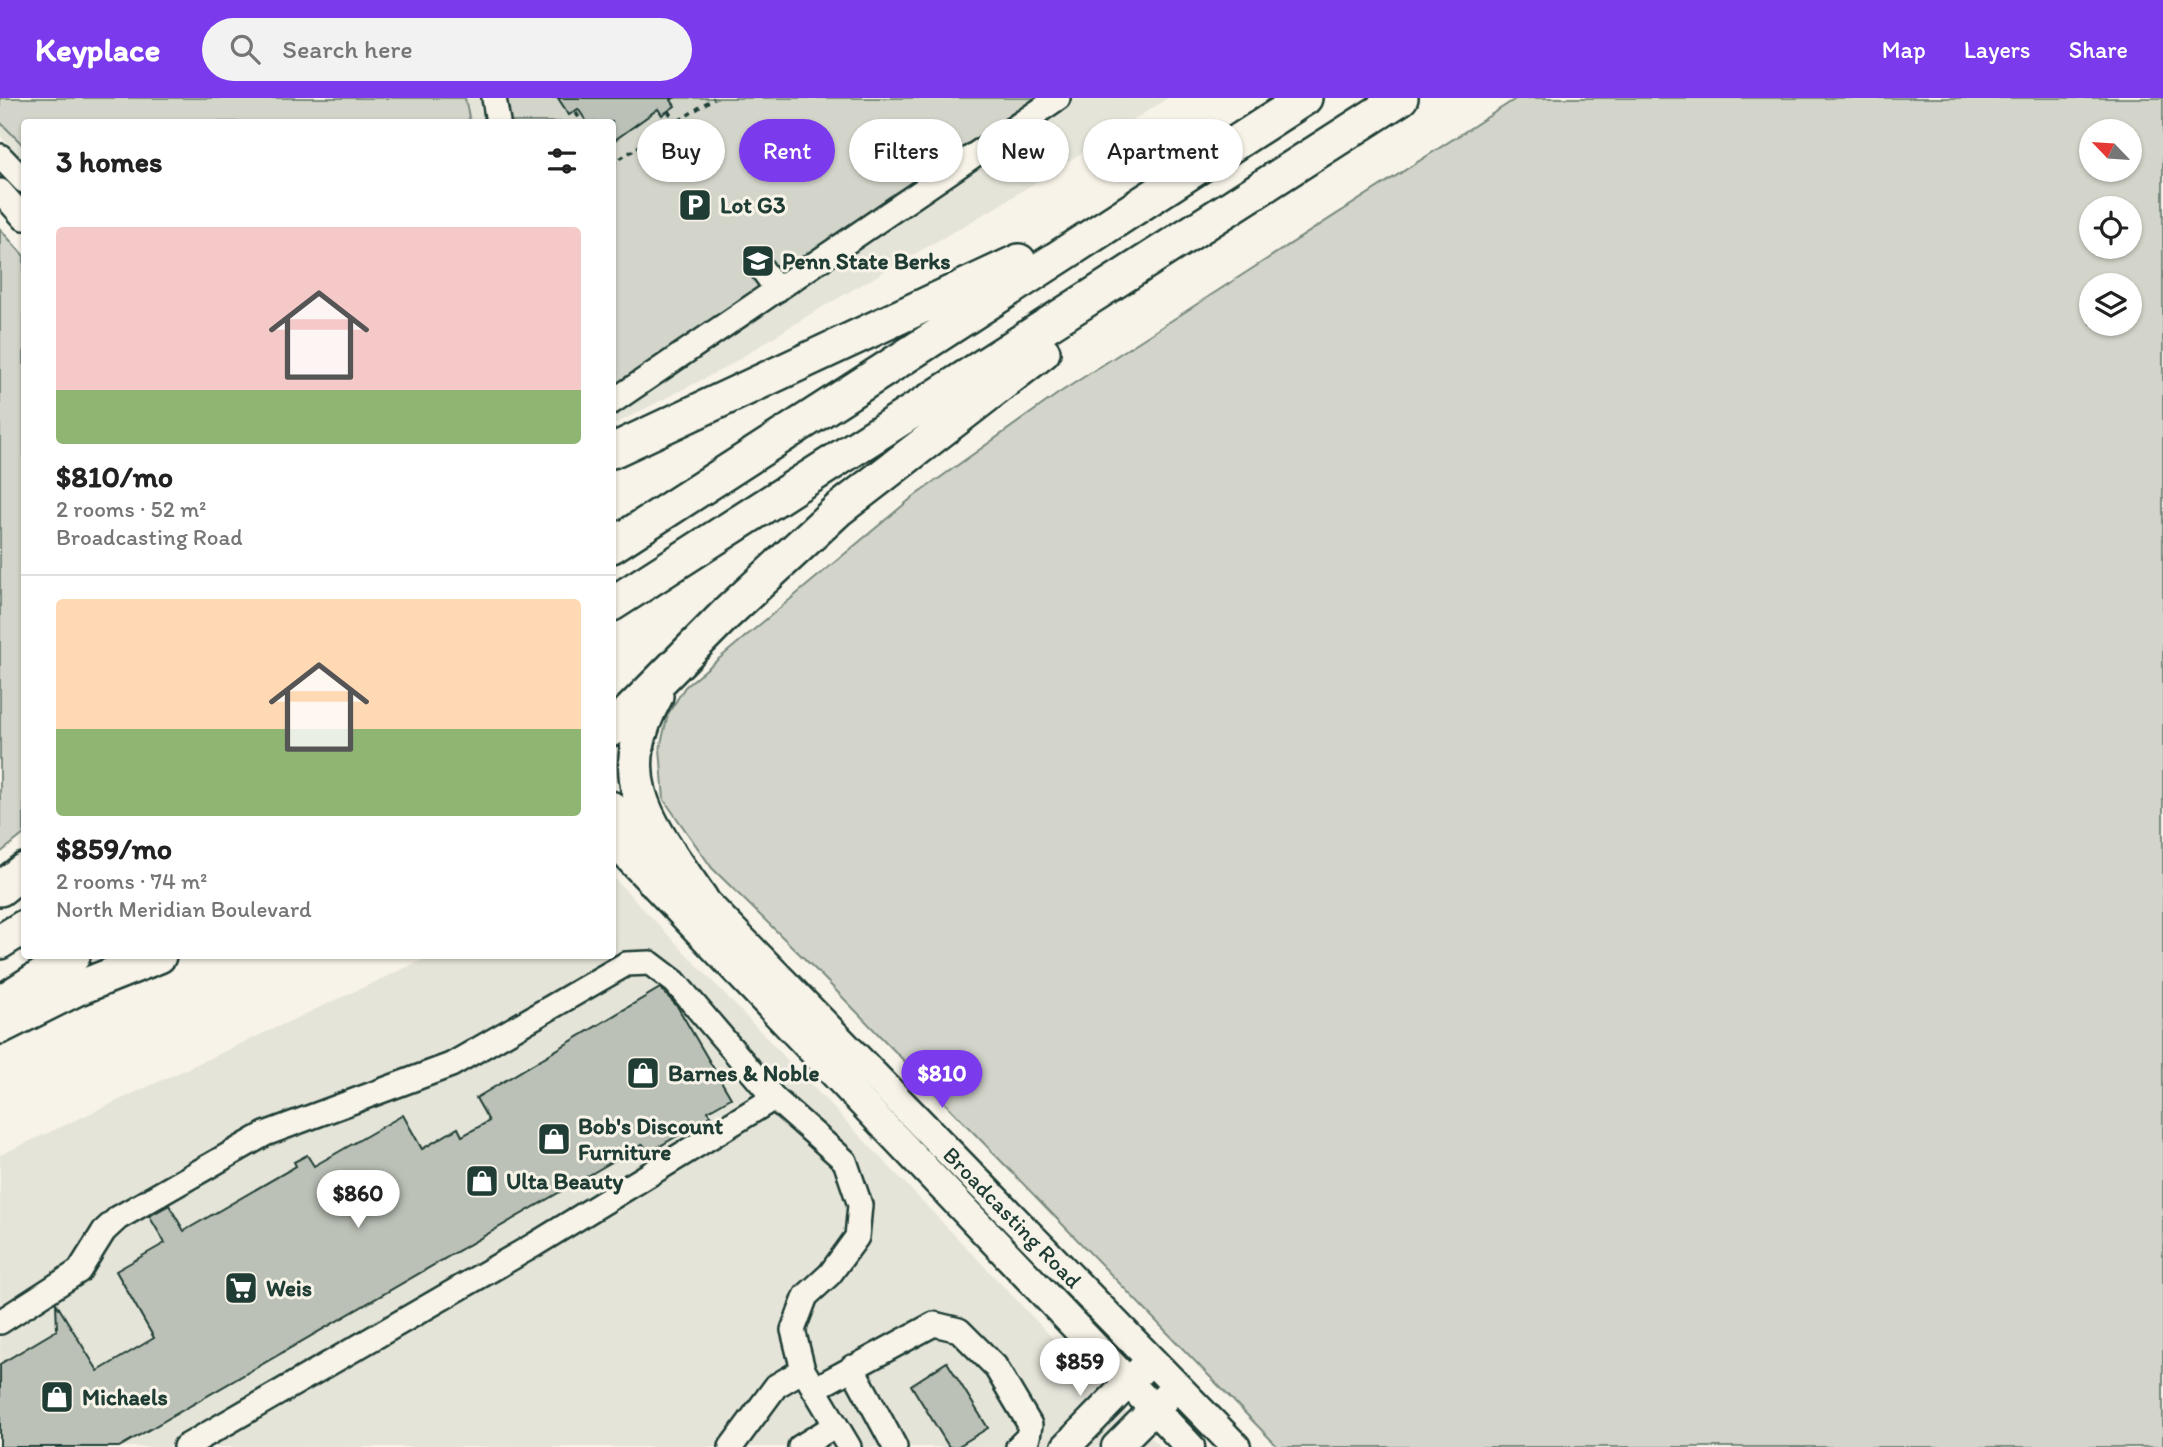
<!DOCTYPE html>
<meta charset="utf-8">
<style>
body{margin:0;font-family:Itim,sans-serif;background:#f2f2f2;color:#222;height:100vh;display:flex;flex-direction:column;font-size:26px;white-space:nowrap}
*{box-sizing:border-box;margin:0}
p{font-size:23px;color:#767676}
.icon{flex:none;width:38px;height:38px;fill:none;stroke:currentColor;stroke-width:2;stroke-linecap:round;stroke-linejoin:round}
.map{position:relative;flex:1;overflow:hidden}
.sheet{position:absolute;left:21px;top:21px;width:595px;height:840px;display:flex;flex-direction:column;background:#fff;border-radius:7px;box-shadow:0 2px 5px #0004}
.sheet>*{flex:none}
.guide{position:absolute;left:637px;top:21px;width:665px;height:63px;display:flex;gap:14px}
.needle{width:46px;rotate:295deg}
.controls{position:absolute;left:2079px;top:21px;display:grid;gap:14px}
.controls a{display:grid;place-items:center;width:63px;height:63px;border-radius:50%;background:#fff;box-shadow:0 2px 5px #0004;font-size:35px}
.price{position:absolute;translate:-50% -60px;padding:0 16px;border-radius:24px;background:#fff;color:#222;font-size:23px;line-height:46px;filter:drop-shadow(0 2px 4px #0008)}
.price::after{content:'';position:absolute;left:50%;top:42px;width:21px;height:16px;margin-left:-10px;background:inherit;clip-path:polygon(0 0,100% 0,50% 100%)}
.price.on{background:#7c3aed;color:#fff}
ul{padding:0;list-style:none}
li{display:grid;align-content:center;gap:14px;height:371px;padding:0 35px}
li+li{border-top:2px solid #e0e0e0}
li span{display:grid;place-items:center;height:217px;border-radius:7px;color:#555}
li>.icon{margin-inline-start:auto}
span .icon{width:126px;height:126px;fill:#fffc;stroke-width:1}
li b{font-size:30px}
h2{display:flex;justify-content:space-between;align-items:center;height:84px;padding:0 35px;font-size:30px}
.chip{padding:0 24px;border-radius:32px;background:#fff;box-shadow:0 2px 5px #0004;font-size:24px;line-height:63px}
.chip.on{background:#7c3aed;color:#fff}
header{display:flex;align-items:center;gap:42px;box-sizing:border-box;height:98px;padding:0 35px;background:#7c3aed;color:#fff}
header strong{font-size:33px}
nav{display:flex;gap:38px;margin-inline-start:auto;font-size:24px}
.search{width:490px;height:63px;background:#f2f2f2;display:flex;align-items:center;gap:18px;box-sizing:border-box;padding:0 24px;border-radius:38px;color:#767676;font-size:26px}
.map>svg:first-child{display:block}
.built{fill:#e5e4d9}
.green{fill:#d3d5ca;stroke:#79897f;stroke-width:2;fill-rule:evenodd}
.building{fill:#bbc1b6;stroke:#1f3d34;stroke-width:2}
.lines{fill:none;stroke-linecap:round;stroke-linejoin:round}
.minor-casing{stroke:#1f3d34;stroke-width:28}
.major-casing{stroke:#1f3d34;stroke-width:33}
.highway-casing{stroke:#1f3d34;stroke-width:38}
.path{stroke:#1f3d34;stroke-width:3.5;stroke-dasharray:5 5;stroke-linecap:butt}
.minor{stroke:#f7f3e8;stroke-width:23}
.major{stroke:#f7f3e8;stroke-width:28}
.highway{stroke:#f7f3e8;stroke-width:33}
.labels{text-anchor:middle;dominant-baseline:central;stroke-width:6;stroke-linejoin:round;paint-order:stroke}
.poi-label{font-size:23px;font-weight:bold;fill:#1f3d34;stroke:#f7f3e8;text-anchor:start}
.street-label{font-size:23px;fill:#1f3d34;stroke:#f7f3e8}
</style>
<header>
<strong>Keyplace</strong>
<div class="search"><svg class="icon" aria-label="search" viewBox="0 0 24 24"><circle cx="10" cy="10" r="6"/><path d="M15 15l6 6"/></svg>Search here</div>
<nav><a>Map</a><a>Layers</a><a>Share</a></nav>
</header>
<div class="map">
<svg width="2163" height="1349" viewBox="0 0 2163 1349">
<rect width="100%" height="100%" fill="#f7f3e8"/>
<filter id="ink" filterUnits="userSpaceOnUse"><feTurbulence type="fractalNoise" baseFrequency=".0143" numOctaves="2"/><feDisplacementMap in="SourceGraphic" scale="14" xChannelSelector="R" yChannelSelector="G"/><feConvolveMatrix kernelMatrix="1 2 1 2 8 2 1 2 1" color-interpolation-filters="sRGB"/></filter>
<g filter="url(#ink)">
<path class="built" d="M0,0H1168L998,108L809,217L723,271L613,327L612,24H24V63L0,38Z
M613,779L1065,1253L1161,1349H0V1057L431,858H612Z"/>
<path class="green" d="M0,0H465L470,24H24V48L0,24Z
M502,0H1046L613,294L612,24H503Z
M1517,0H2163V1349H1278L819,875L712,770L664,702L660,650L668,616L685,589L913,399L1059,295ZM2130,33V72H2091V33ZM2130,110V149H2091V110ZM2091,187H2130V226H2091Z
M0,131L24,158V736L0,755Z"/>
<path class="building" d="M558,0H674L671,2L675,8L662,17L658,11L612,44V24H587L578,11L569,17Z
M660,890L677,908L731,1000L708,1013L711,1018L648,1055L643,1046L119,1349H0V1266L57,1232L56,1205L98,1273L154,1240L116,1173L165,1145L149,1118L169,1107L184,1133L296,1068L294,1064L307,1057L314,1068L403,1017L422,1051L458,1030L462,1038L489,1023L476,1000Z
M947,1264L988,1330L957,1349H949L911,1287Z"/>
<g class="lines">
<defs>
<path id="minor" d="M494,0L498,24
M0,58L24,83
M0,93L24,120
M757,164L777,192
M612,304L1058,0
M0,1224L79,1173L104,1133L118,1120L265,1036L451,967L626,866L650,865L675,884L774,1000L845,1063L860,1107L857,1139L830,1176L806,1198L793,1232L803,1272L849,1349
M852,1269L895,1349
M814,1291L934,1226L959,1232L995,1268L1030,1327L1028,1339L1018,1349
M185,1349L534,1147L774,1000
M731,1349L776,1288L803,1272
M800,1349L836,1327"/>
<g id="major">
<path id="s1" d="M612,708L1236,1349"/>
<path d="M612,742L1190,1349"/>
<path d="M1066,1349L1140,1273"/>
<path d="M1116,1349L1166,1299"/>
</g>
<path id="highway" d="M612,353L1019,163
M612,448L1305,0
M612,506L1401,0
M656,598C608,685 653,730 701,801
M612,631L725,517L838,412L1043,254
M0,791L24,772
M0,844L24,829
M0,905L73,858
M0,929L76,891L159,858"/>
</defs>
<use href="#minor" class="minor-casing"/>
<use href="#major" class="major-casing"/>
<use href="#highway" class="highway-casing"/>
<path class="path" d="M668,13L676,24
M576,15L582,24
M612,66L714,0"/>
<use href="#minor" class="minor"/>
<use href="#major" class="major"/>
<use href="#highway" class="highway"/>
</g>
</g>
<defs>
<symbol id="parking-square" viewBox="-11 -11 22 22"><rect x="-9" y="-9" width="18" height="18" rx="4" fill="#1f3d34" stroke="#f7f3e8"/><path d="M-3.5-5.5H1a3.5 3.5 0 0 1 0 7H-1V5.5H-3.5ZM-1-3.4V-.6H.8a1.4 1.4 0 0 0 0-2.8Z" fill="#fff"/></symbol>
<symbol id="university-square" viewBox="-11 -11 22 22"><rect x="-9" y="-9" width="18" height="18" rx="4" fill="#1f3d34" stroke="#f7f3e8"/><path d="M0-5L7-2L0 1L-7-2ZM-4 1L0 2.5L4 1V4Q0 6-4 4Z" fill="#fff"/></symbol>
<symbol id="shop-square" viewBox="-11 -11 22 22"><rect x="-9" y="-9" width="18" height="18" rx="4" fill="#1f3d34" stroke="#f7f3e8"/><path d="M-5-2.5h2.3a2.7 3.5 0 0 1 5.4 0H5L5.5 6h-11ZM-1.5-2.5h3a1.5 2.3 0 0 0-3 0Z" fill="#fff"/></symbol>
<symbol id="supermarket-square" viewBox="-11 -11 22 22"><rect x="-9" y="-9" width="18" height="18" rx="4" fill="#1f3d34" stroke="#f7f3e8"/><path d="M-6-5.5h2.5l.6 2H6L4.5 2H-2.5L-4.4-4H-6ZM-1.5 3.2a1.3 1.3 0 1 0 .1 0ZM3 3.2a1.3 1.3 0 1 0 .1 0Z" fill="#fff"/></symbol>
</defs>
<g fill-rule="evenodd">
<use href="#parking-square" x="676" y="88" width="38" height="38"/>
<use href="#university-square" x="739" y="144" width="38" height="38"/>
<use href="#shop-square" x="624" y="956" width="38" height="38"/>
<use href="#shop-square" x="535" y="1022" width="38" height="38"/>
<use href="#shop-square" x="463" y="1064" width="38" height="38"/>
<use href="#supermarket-square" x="222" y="1171" width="38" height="38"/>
<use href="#shop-square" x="38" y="1280" width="38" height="38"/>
</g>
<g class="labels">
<g class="poi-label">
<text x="720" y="107">Lot G3</text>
<text x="782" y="163">Penn State Berks</text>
<text x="668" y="975">Barnes &amp; Noble</text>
<text x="578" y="1028">Bob's Discount<tspan x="578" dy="26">Furniture</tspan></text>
<text x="506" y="1083">Ulta Beauty</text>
<text x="266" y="1190">Weis</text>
<text x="82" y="1299">Michaels</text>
</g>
<g class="street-label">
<text stroke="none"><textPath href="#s1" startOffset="574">Broadcasting Road</textPath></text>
</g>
</g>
</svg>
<div class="controls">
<a><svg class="needle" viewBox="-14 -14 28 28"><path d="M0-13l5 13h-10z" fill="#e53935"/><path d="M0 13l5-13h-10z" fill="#767676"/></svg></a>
<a><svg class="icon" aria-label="locate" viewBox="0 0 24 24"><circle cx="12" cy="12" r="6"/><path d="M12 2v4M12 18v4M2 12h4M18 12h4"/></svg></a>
<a><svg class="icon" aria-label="layers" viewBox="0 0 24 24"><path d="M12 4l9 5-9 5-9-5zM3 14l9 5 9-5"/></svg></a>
</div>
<b class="price on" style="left:942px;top:1012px">$810</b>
<b class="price" style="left:358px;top:1132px">$860</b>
<b class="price" style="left:1080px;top:1300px">$859</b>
<div class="guide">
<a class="chip">Buy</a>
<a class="chip on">Rent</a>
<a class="chip">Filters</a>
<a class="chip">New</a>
<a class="chip">Apartment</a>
</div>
<section class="sheet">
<h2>3 homes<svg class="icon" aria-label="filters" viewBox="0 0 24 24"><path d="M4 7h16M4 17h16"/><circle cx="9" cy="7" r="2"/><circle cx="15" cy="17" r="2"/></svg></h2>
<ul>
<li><span style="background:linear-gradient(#f6c9c9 75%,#8fb573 0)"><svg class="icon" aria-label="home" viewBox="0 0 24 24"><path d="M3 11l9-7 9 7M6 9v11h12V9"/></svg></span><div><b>$810/mo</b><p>2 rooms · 52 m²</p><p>Broadcasting Road</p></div></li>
<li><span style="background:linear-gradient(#ffd9b3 60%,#8fb573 0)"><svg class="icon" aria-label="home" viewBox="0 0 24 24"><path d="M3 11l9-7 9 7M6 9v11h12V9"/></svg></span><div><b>$859/mo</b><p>2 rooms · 74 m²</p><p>North Meridian Boulevard</p></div></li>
</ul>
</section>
</div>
